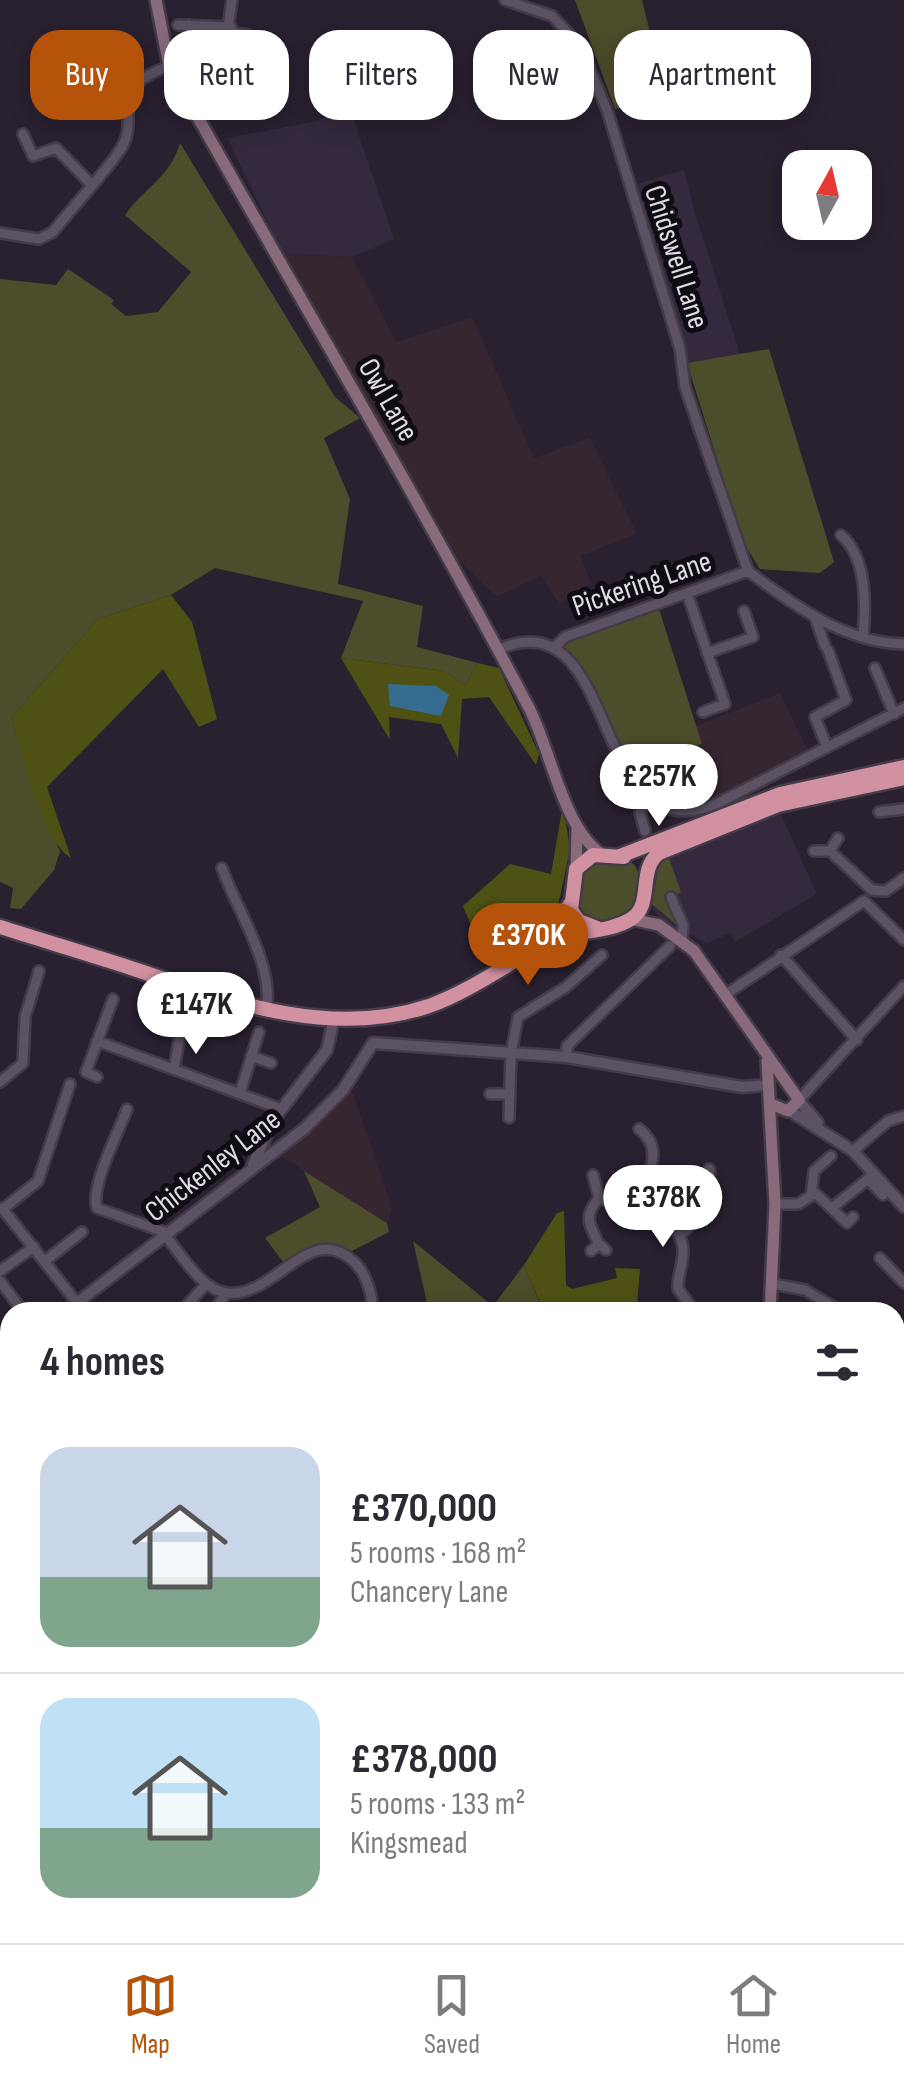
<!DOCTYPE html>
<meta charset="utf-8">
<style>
body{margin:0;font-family:"Sofia Sans Condensed",sans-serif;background:#f7f7f7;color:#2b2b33;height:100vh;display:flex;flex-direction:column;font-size:38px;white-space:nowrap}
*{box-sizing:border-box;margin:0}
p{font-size:32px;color:#7c7c81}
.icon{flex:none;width:55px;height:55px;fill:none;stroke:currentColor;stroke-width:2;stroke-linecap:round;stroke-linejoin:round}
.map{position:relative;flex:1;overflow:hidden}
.drawer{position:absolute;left:0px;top:1302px;width:905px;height:642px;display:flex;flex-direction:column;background:#fff;border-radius:30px 30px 0 0;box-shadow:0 5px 25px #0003}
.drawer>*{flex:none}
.banner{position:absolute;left:30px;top:30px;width:845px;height:90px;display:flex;gap:20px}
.needle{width:65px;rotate:8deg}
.buttons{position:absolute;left:782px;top:150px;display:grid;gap:20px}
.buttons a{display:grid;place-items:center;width:90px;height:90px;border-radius:20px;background:#fff;box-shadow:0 5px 25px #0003;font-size:50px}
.price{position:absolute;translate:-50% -85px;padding:0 22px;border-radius:35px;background:#fff;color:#222;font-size:32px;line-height:65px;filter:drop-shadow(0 2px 5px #0008)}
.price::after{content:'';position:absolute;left:50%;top:60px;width:30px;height:22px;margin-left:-15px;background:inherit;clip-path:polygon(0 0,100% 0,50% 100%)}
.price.selected{background:#b45309;color:#fff}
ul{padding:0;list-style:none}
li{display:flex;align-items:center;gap:30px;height:250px;padding:0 40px}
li+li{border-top:2px solid #e1e1e2}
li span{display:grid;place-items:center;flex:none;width:280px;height:200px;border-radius:30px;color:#555}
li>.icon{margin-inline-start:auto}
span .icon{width:120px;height:120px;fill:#fffc;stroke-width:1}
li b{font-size:42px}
h2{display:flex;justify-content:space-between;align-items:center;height:120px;padding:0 40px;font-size:42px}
.pill{padding:0 35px;border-radius:30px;background:#fff;box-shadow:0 5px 25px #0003;font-size:35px;line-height:90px}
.pill.selected{background:#b45309;color:#fff}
.tabs{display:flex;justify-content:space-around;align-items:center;height:140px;border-top:2px solid #e1e1e2;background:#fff;font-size:28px;color:#7c7c81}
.tabs a{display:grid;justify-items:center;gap:5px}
.tabs .selected{color:#b45309}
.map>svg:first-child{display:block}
.built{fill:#34293d}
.industrial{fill:#362630}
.education{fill:#362631}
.green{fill:#4c4d2b}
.forest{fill:#4f5114}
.water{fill:#346d8f}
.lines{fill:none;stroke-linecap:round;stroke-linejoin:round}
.minor-casing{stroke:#433c48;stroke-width:14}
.tertiary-casing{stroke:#433c48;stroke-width:15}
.secondary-casing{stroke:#433c48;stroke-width:16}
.trunk-casing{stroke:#433c48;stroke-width:19}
.minor{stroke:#5c5264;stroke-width:9}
.tertiary{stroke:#5c5264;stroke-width:10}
.secondary{stroke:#886a7b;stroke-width:11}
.trunk{stroke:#d291a1;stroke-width:14}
.labels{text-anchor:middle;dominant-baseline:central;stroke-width:10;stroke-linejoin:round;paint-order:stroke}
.street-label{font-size:30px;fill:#e0dbe5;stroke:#100c13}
</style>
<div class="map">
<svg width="904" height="1943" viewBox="0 0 904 1943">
<rect width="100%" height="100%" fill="#292030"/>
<path class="built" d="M350,109L394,239L352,257L283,254L227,138L312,122Z
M684,170L694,210L741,357L687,363L636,184Z
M780,812L817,894L735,942L730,933L707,944L657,915L649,900L655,862Z"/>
<path class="industrial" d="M283,254L352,257L396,342L472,317L534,458L590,438L637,534L580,556L591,583L559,604L541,575L497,597L459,561Z
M352,1091L392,1209L387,1223L279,1155Z"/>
<path class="education" d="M780,693L810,756L699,811L673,813L646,800L629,771L702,744L696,726Z"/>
<path class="green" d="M575,0H642L666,97L615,109Z
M180,143L335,397L360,418L324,438L350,499L338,584L423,606L417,647L478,663L465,686L445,671L341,658L363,601L215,568L171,595L98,619L12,717L33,791L60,851L54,870L21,909L10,908L13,888L0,882V279L56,285L68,269L114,300L111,304L126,316L158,312L191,272L125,215C144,188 170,178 180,143Z
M769,349L834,562L820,573L760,569L743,542L687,363Z
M658,606L702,744L629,771L589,689L554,648L565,637Z
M587,858C640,858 642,858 639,911L591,927L570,904Z
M669,858L681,892L668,901L679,927L652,904L659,862Z
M304,1171L387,1223L389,1232L346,1254L331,1248L287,1267L265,1238L320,1207Z
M413,1241L493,1306L524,1265L543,1311L498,1312L493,1307L487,1312H429Z
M54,1935H159L158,1943H54Z
M278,1935H392L391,1943H276Z"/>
<path class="forest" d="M171,595L192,622L217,719L199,727L163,669L47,787L71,858C40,839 22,752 12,717L98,619Z
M341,658L445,671L465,686L478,663L499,668L539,754L536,765L489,697L462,699L458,758L441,724L389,717L390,740Z
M563,804L570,849L556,916L488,966L463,906L510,864L551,874Z
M564,1211L566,1285L572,1289L617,1278L615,1268L640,1269L637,1305L591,1312H540L543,1310L524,1265L557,1213Z"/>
<path class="water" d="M388,684L436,686L449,695L441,716L390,706Z"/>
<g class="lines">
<defs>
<path id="minor" d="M505,0L552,16L572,37L588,65L607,110L680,349L685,387L748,571
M178,25L231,27L234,33L248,35
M228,27L232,0
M189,102L208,85L211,67L191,43L189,25
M23,134L33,156L56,148L91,184
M0,233L39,239L53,232C74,205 99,180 118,153C146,115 99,92 169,66
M841,535C867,557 866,606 863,637
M748,571C793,605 845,643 904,644
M688,596L725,704L703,712
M815,617L825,646
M554,648L565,637L748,571
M497,650C624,593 586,859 718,803L904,708
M707,653L753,637L744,611
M875,668L894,714
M827,747L815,717L846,700L828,650
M879,812L904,809
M645,831L640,813L646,800
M814,851H830L838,838
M830,851L872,890L886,891L904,878
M222,868C237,911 275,965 266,1011
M671,897L683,925L682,941
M781,955L857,1040
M725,995L864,901L904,940
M97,1041L281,1109
M251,1056L271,1063
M567,1057V1046L670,946
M174,1069L182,1023
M97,1077L86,1072L113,999
M0,1082L23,1063L25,1017L39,971
M240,1093L259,1032
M490,1094H510
M799,1100L904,986
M127,1109C118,1134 90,1186 97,1208L167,1233
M509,1118L511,1054L518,1017L566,987L602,955
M639,1129C668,1150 643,1182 640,1210
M853,1151L888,1121L904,1116
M593,1175L599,1198
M815,1193L847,1223L853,1217
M599,1198C627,1211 679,1209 683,1249C684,1263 677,1276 678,1289L695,1312
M599,1198C583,1217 589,1224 599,1244
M775,1204H798L811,1196L814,1171L831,1156
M833,1207L868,1179L883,1195
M2,1208L77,1303
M3,1209L38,1181L70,1084
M165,1235C181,1254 201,1290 227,1293C274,1299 310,1220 353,1261C364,1270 371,1290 372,1303L362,1312
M679,1235C695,1226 713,1187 709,1169
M591,1251L599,1244L606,1250
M880,1258L904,1283
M45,1261L82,1232
M0,1271L34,1247
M0,1281L23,1312
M773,1284L805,1290L842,1312
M181,1312L206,1284
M212,1312L227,1293
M895,1360L904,1369
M3,1470L10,1459
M895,1491L904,1500
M0,1547L10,1538
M0,1567L10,1578
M895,1575L904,1574
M0,1651L10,1642
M895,1675L904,1670
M0,1711L10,1719
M895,1804L904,1799
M0,1817L10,1797
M895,1877L904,1893
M895,1926L904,1920
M561,1935L594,1943
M659,1935L666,1943
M626,1943L635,1935
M871,1943L882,1935"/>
<path id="tertiary" d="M799,1101L818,1123
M790,1111L853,1151L904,1207
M253,1164L274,1119L327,1050L334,1018
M65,1312L304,1129L343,1090L373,1043L567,1057L742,1087L768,1085
M0,1367L10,1358
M0,1939L9,1943"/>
<path id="secondary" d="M156,0L169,66C288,279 414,490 528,706C551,749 562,826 601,854
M576,869L577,829
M631,919L659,925L694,951L799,1100L788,1111L771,1104
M767,1061L775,1204L770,1312
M749,1935L752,1943"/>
<path id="trunk" d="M620,856L780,794L904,767
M0,927C44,941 88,954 131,968C227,1000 327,1040 429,1006C473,990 509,962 550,941C575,929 607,934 631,919C654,905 637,870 659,853L778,805L904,778
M597,928L579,921L571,910L576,869L593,855L624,857
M548,942L570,904"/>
</defs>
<use href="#minor" class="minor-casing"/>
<use href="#tertiary" class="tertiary-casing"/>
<use href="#secondary" class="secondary-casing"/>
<use href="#trunk" class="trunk-casing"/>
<use href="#minor" class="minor"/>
<use href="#tertiary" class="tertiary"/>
<use href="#secondary" class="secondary"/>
<use href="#trunk" class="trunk"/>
</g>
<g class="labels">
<g class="street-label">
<text transform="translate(676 257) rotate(72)">Chidswell Lane</text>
<text transform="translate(388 400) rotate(60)">Owl Lane</text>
<text transform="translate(642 584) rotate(-19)">Pickering Lane</text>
<text transform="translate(213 1166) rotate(-38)">Chickenley Lane</text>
</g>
</g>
</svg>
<div class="buttons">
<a><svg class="needle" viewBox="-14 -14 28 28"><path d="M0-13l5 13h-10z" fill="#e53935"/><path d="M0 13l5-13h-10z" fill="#7c7c81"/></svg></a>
</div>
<b class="price" style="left:659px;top:829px">£257K</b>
<b class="price selected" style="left:528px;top:988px">£370K</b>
<b class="price" style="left:196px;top:1057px">£147K</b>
<b class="price" style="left:663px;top:1250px">£378K</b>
<div class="banner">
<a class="pill selected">Buy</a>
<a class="pill">Rent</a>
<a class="pill">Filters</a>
<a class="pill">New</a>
<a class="pill">Apartment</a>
</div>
<section class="drawer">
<h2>4 homes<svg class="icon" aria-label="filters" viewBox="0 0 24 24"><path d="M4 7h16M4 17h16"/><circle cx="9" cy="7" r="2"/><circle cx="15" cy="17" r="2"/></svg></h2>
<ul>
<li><span style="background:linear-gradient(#c9d6e8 65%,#7fa58c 0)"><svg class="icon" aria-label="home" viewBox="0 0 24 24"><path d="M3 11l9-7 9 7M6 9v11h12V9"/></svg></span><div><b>£370,000</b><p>5 rooms · 168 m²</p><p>Chancery Lane</p></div></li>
<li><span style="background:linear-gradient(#bfe0f5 65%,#7fa58c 0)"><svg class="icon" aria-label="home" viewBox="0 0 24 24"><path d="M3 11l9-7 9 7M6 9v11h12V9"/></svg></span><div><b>£378,000</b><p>5 rooms · 133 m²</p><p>Kingsmead</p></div></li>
</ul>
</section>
</div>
<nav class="tabs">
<a class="selected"><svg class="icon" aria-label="map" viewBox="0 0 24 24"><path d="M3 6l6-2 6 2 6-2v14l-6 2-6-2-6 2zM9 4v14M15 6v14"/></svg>Map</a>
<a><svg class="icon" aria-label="saved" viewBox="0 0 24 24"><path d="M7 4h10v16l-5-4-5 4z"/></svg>Saved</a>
<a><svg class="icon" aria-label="home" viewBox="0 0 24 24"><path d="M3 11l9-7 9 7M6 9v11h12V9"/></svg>Home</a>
</nav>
